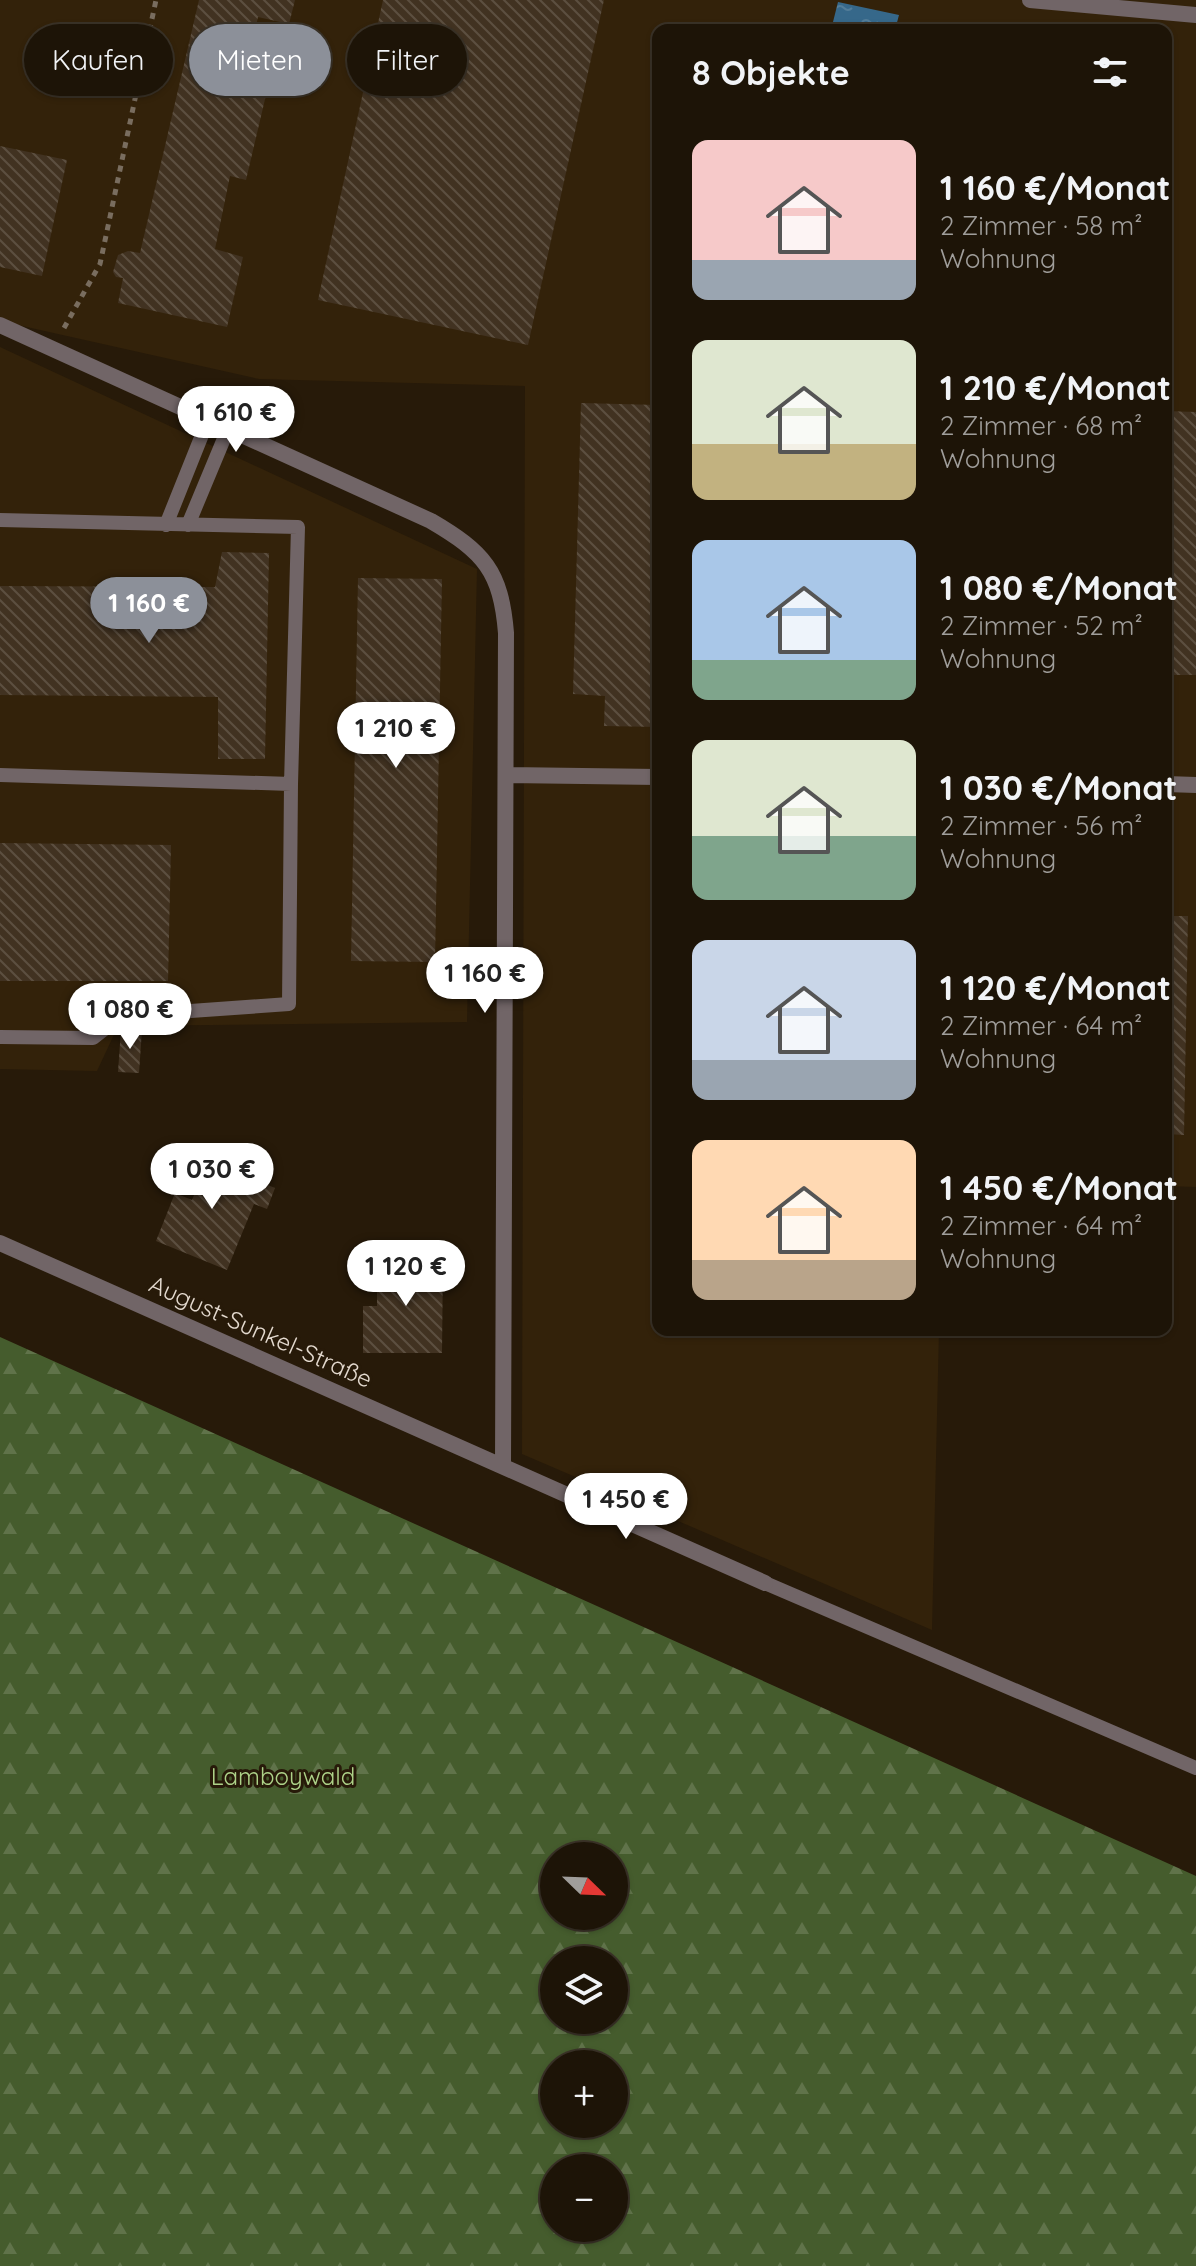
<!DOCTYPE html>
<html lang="de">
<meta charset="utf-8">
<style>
body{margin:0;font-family:Quicksand,sans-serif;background:#2a2115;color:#f1f3f6;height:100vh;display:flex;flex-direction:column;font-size:30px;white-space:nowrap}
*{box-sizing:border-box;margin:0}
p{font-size:26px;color:#a09e9b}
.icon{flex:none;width:44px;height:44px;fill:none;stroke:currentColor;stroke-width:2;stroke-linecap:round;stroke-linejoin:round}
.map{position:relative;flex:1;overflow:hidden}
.details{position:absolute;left:652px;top:24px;width:520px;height:1312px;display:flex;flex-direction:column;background:#1d1407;border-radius:16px;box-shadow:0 2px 6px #0004,0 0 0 2px #3b3328}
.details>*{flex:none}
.banner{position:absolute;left:24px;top:24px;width:508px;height:72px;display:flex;gap:16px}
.needle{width:52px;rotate:113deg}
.tools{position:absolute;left:540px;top:1842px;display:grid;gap:16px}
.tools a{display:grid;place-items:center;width:88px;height:88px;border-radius:50%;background:#1d1407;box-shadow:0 2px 6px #0004,0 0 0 2px #3b3328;font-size:40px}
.price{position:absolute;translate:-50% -68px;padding:0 18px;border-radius:28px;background:#fff;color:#222;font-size:26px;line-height:52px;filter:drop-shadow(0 2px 4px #0008)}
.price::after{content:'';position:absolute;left:50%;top:48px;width:24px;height:18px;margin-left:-12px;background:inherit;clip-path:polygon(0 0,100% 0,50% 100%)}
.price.selected{background:#8c9099;color:#fff}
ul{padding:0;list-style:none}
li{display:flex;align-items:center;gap:24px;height:200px;padding:0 40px}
li span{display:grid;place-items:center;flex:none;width:224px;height:160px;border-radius:16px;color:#555}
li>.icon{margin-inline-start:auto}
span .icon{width:96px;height:96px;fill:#fffc;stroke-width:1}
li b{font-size:34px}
h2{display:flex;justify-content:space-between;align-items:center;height:96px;padding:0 40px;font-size:34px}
.tag{padding:0 28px;border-radius:36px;background:#1d1407;box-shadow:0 2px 6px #0004,0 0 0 2px #3b3328;font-size:28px;line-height:72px}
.tag.selected{background:#8c9099;color:#fff}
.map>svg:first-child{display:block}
.built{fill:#33220a}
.forest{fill:url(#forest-firs);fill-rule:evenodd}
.water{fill:url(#water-ripples)}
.building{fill:url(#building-back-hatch)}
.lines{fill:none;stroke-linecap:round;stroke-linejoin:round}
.path{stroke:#796d5f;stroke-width:5;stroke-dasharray:6 6;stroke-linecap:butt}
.lane{stroke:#716567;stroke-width:14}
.street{stroke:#716567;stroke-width:16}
.labels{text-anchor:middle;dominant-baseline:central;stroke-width:6;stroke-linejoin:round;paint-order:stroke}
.street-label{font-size:24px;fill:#e4dacf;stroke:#271a09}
.park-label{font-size:24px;fill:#add288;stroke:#271a09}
</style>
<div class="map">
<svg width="1196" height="2266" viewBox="0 0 1196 2266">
<defs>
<pattern id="forest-firs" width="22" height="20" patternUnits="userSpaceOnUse" patternTransform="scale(2)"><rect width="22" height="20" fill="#455c2d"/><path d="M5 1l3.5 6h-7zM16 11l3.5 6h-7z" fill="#60734a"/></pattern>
<pattern id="water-ripples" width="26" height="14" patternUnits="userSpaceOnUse" patternTransform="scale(2)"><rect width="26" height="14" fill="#36688a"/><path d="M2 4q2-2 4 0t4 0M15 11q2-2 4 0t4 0" fill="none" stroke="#537d99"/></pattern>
<pattern id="building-back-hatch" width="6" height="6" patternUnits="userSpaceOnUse" patternTransform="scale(2)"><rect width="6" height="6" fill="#413221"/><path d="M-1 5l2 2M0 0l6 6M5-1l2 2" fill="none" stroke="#5c4f40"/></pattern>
</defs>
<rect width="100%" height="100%" fill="#271a09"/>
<path class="built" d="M0,0H1196V1187L1166,1186V30H658V1330H939L932,1630L522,1454L525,386L259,379L0,321Z
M0,347L477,569L467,1022L118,1026L97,1071L0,1069Z"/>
<path class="forest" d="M0,1337L1196,1876V2266H0ZM554,1856H614V1916H554ZM554,1960H614V2020H554ZM554,2064H614V2124H554ZM554,2168H614V2228H554Z"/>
<path class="water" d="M838,2L899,15L895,30H831Z"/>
<path class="building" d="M199,0H295L289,24L258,17L242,90L266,95L246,180L230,176L215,249L243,257L227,327L118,303L123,278L116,277L113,272L118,255L128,251L140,253Z
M383,0H604L528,345L318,300Z
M0,146L67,160L42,276L0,267Z
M581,403L658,405V727L604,726L605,696L573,694Z
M1166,411L1196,412V675H1166Z
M222,552L269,553L265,759H218V697L0,695V586L215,587Z
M358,578L442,579L435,962L351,961Z
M0,843L171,845L168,981H0Z
M1166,916H1188L1184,1135L1166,1134Z
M121,1029L142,1030L139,1073L118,1072Z
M184,1150L275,1188L267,1209L254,1204L227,1270L156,1241L175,1193L192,1200L200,1181L175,1170Z
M377,1259H443L442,1353H363V1306H377Z"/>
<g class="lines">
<path class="path" d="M64,328L100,264L156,0"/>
<path class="lane" d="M0,520L298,527L291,784L0,775
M166,525L208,420
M188,525L228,429
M0,1037L93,1038L121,1016L289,1004L291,784
M765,1583L1196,1768"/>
<path class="street" d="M1030,0L1196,15
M0,325L431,521C484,552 501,571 506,633L503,1464
M506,775L658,777
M1166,784L1196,785
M0,1243L765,1583"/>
</g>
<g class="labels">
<g class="street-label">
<text transform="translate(261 1331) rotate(24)">August-Sunkel-Straße</text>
</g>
<g class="park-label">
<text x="283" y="1776">Lamboywald</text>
</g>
</g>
</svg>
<div class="tools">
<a><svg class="needle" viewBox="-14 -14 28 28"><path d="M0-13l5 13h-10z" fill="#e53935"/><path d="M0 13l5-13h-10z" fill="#a09e9b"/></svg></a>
<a><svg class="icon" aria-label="layers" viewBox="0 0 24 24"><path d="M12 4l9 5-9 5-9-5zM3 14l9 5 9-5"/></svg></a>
<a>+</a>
<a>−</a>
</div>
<b class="price" style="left:236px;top:454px">1 610 €</b>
<b class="price selected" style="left:149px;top:645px">1 160 €</b>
<b class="price" style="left:396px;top:770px">1 210 €</b>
<b class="price" style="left:485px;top:1015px">1 160 €</b>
<b class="price" style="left:130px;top:1051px">1 080 €</b>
<b class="price" style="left:212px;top:1211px">1 030 €</b>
<b class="price" style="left:406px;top:1308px">1 120 €</b>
<b class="price" style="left:626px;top:1541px">1 450 €</b>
<div class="banner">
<a class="tag">Kaufen</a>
<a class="tag selected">Mieten</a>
<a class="tag">Filter</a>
</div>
<section class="details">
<h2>8 Objekte<svg class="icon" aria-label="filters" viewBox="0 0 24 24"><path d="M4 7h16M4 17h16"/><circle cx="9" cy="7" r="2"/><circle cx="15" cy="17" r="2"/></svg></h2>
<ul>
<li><span style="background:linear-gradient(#f6c9c9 75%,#9aa5b1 0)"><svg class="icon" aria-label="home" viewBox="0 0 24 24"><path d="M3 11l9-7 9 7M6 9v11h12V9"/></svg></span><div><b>1 160 €/Monat</b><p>2 Zimmer · 58 m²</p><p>Wohnung</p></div></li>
<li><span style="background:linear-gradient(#dfe7d0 65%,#c2b280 0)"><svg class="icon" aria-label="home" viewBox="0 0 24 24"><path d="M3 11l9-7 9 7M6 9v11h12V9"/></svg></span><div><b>1 210 €/Monat</b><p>2 Zimmer · 68 m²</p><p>Wohnung</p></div></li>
<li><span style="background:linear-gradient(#a9c7e8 75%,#7fa58c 0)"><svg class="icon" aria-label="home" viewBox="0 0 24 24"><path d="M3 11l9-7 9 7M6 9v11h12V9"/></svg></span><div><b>1 080 €/Monat</b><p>2 Zimmer · 52 m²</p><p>Wohnung</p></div></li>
<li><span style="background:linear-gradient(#dfe7d0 60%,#7fa58c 0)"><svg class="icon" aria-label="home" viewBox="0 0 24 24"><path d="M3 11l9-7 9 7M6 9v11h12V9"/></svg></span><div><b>1 030 €/Monat</b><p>2 Zimmer · 56 m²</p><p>Wohnung</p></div></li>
<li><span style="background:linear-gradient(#c9d6e8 75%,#9aa5b1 0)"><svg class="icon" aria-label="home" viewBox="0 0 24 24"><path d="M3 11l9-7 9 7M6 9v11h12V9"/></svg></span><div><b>1 120 €/Monat</b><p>2 Zimmer · 64 m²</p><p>Wohnung</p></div></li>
<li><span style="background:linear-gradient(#ffd9b3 75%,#b9a48a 0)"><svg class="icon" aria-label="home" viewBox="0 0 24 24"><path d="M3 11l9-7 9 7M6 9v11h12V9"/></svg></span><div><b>1 450 €/Monat</b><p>2 Zimmer · 64 m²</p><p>Wohnung</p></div></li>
</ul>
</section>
</div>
